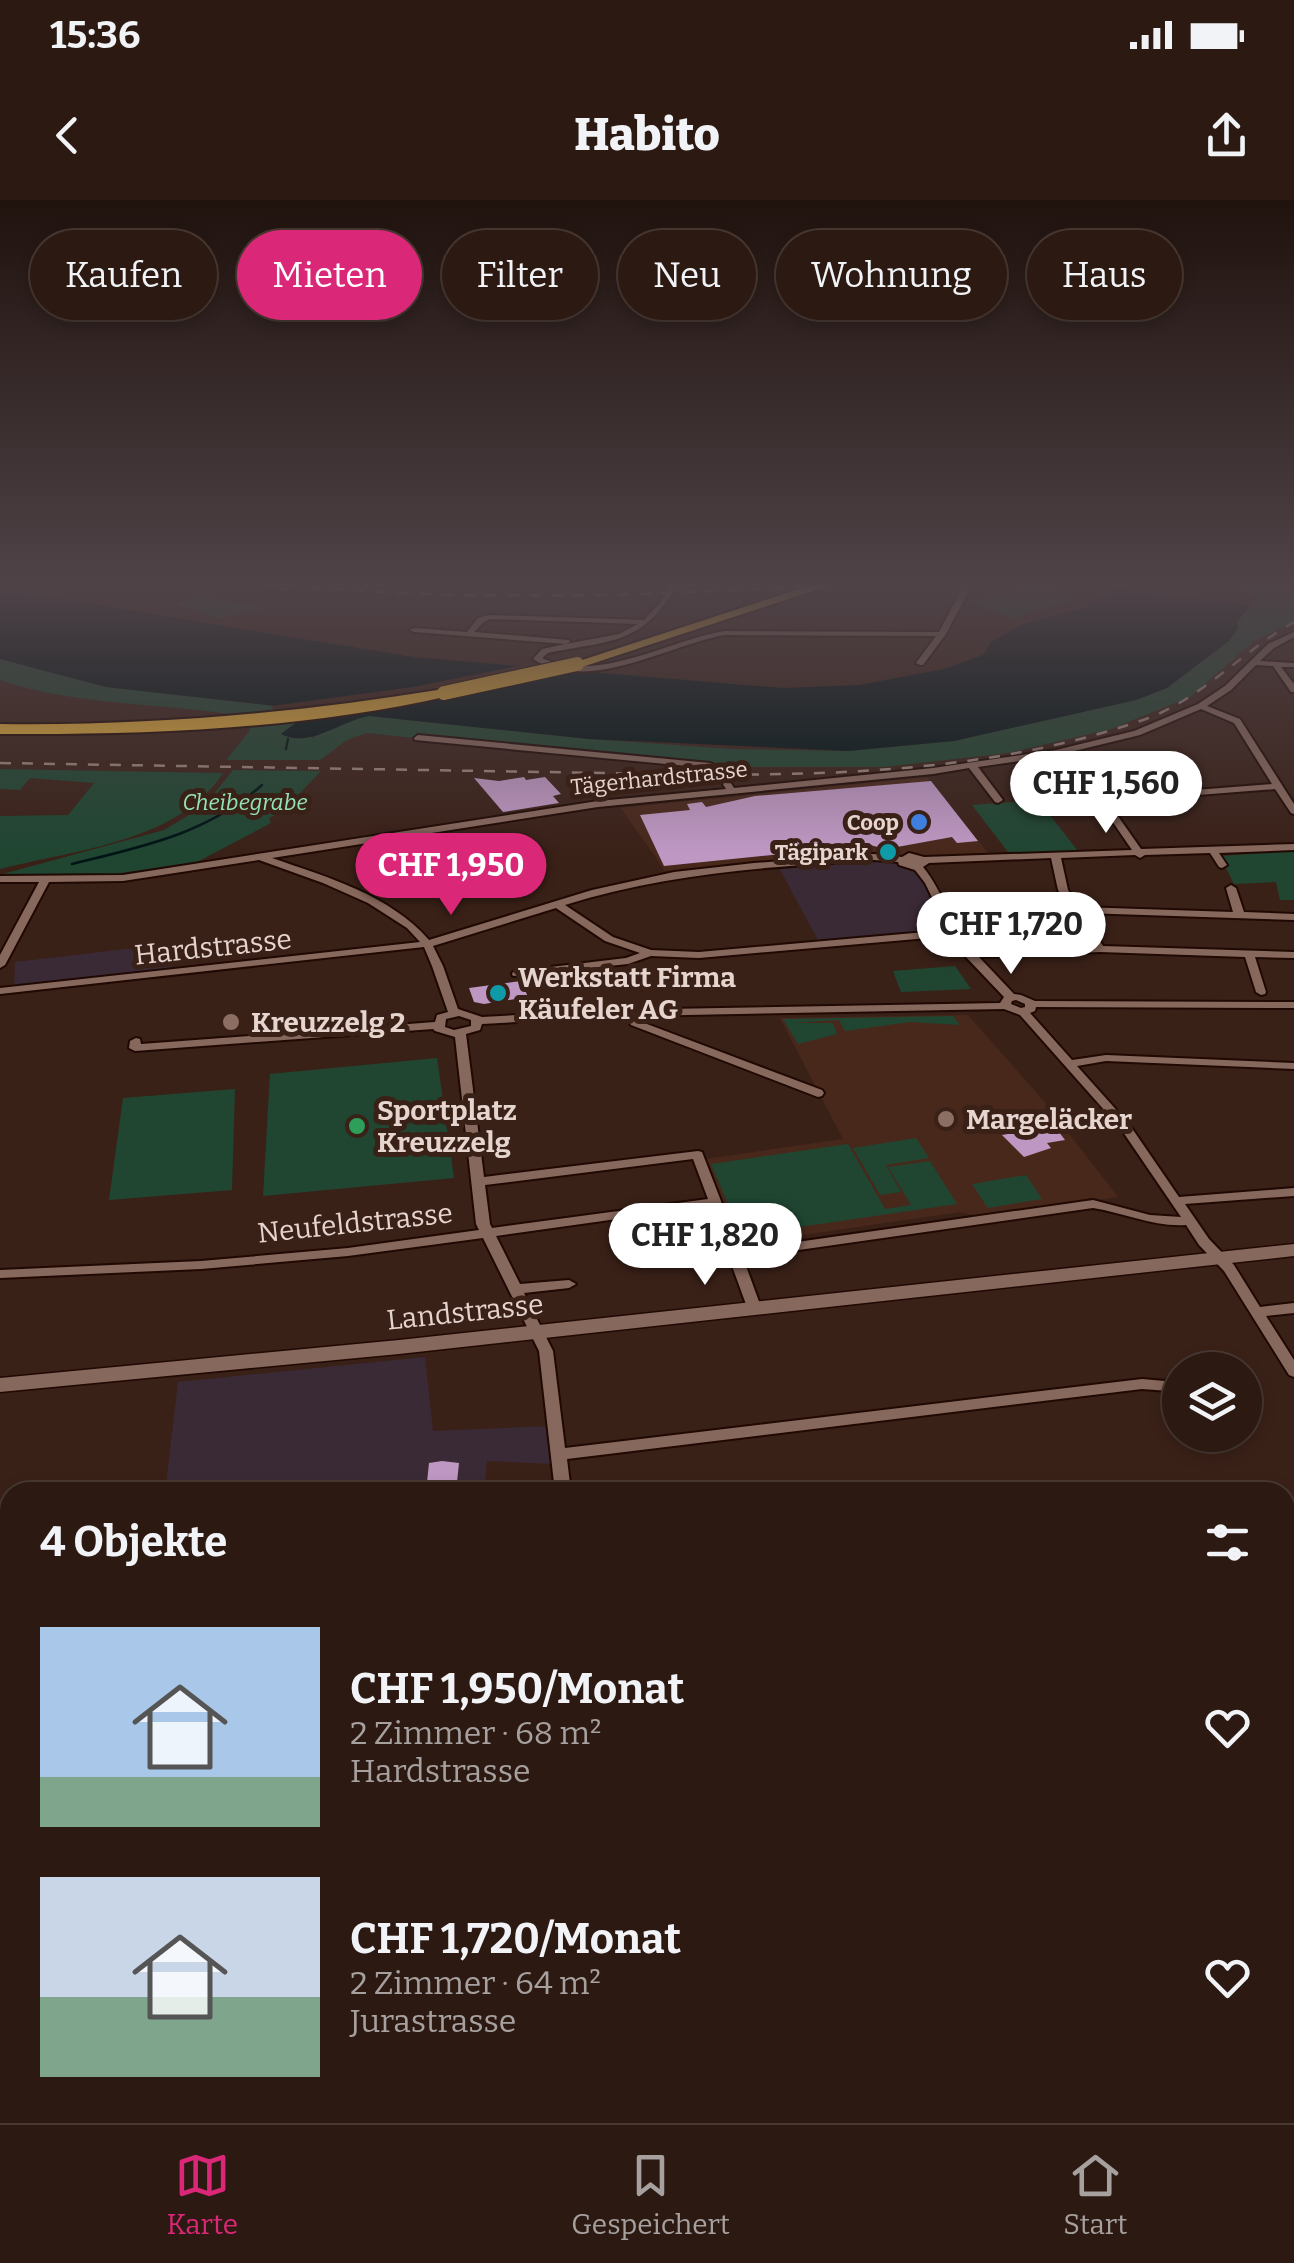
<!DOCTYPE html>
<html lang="de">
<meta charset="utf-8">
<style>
body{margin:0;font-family:Bitter,serif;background:#382620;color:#f1f3f6;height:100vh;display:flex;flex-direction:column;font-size:38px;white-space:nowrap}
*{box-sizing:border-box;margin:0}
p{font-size:32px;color:#a6a09f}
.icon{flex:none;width:55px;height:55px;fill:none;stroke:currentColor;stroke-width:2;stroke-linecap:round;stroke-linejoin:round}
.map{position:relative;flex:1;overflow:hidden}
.drawer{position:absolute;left:0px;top:1282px;width:1295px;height:642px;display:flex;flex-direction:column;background:#2c1912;border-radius:30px 30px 0 0;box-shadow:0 5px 15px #0003,0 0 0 2px #483832}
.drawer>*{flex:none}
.hud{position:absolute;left:30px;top:30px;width:1235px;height:90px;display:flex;gap:20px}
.tools{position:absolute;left:1162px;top:1152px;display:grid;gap:20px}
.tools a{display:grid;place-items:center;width:100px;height:100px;border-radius:50%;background:#2c1912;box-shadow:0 5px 15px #0003,0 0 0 2px #483832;font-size:50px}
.price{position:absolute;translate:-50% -85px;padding:0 22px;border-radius:35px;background:#fff;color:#222;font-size:32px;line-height:65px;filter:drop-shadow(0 2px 5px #0008)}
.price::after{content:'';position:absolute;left:50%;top:60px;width:30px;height:22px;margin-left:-15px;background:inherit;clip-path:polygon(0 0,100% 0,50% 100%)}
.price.current{background:#db2777;color:#fff}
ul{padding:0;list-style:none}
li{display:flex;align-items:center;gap:30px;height:250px;padding:0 40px}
li span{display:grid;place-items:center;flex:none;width:280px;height:200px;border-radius:0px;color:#555}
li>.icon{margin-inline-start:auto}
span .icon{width:120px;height:120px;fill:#fffc;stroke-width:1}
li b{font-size:42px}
h2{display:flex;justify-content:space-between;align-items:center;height:120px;padding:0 40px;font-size:42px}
.pill{padding:0 35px;border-radius:45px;background:#2c1912;box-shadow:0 5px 15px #0003,0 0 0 2px #483832;font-size:35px;line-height:90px}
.pill.current{background:#db2777;color:#fff}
.status{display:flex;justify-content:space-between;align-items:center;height:70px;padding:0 50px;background:#2c1912;direction:ltr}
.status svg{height:28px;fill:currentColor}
header{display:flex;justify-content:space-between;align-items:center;height:130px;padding:0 40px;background:#2c1912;font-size:45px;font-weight:800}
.tab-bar{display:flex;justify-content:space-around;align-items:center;height:140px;border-top:2px solid #483832;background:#2c1912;font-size:28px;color:#a6a09f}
.tab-bar a{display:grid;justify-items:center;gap:5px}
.tab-bar .current{color:#db2777}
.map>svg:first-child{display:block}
.built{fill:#49281c}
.industrial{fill:#3a2a35}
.green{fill:#204632}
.water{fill:#001416}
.pier{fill:#3a2118}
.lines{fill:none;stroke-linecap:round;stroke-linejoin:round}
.stream{stroke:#001416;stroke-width:2.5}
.building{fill:#be98c3}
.motorway-tunnel{stroke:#543c33;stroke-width:14;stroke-dasharray:14 8;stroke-linecap:butt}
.minor-casing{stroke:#200903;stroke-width:4}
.secondary-casing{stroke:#200903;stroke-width:3}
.motorway-casing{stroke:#200903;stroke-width:4}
.minor{fill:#87685d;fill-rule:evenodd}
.secondary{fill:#87685d;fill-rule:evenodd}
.motorway{fill:#e5ae39;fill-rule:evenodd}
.rail{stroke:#9d8880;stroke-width:2.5;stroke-dasharray:11 11;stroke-linecap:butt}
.motorway-bridge-casing{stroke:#200903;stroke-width:16;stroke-linecap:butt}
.motorway-bridge{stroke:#e5ae39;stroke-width:14}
.shop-dot{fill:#3f7fe0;stroke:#3a2118;stroke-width:4}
.culture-dot{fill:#0f9aa8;stroke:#3a2118;stroke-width:4}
.education-dot{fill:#8d6e63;stroke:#3a2118;stroke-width:4}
.leisure-dot{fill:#2e9e5b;stroke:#3a2118;stroke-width:4}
.labels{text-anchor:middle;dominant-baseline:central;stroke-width:10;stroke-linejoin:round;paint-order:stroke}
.far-street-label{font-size:22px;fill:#e6d4ce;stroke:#3a2118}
.far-park-label{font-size:22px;font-style:italic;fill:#92e4b5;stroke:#3a2118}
.far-poi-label{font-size:22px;font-weight:bold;fill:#e6d4ce;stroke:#3a2118;text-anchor:end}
.street-label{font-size:28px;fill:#e6d4ce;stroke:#3a2118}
.poi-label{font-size:28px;font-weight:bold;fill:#e6d4ce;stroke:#3a2118;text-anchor:start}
</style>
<div class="status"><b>15:36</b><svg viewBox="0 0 49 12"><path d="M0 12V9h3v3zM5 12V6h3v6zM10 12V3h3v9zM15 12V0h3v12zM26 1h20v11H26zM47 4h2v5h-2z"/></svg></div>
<header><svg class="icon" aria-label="back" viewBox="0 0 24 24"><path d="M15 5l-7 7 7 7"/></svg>Habito<svg class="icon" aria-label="share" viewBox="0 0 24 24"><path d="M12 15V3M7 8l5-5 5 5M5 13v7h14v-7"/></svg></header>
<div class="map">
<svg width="1294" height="1923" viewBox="0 0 1294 1923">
<rect width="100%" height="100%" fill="#3a2118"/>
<path class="built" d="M927,577L989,654L665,671L621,608Z
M968,815L1043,900L1118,997L981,1017L960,1012L741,1044L706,959L843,939L780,818Z"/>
<path class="industrial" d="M875,659L894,661L907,670H916L952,731L819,742L778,666Z
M169,744L172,770L14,787L15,762Z
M425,1157L433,1231L550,1226L554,1264L487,1261L484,1292H165L178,1182Z"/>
<path class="green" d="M1233,383H1294V421L1254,441L1190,497L1111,529L1008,553L884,567H738L555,553L367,533L347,540L320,560H226L250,530L247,517C166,502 78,507 0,480V459L106,487L304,509L312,538L348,519L369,516L589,539L732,549L848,551L954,541L1136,500L1167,488L1230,440L1237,422L1250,406H1254L1258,396Z
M1037,384L1079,399L1012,418L971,402Z
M205,395C226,404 242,400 263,409L219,418L174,404Z
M0,569L223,573C179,642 74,650 0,669V616L68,615L94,583L30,578L20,590L0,589Z
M233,570L321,571L282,612L269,618L271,623L197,662L100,676L3,674L164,630L204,606Z
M1038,600L1078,651L1011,656L972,605Z
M1294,651V700H1280L1276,682L1234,684L1220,656Z
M955,766L971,789L901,792L893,771Z
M953,816L960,825L910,822L845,831L839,820L792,823H833L837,834L798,844L783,819Z
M437,858L454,978L263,996L270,874Z
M235,889L232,990L109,1000L123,898Z
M916,938L929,958L886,965L901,992L880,995L853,948Z
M848,944L885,1009L911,1005L888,967L930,961L957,1004L744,1035L739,1030L711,964Z
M1026,975L1042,999L988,1008L972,984Z
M10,1632V1915H1000L1002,1923H0V1634Z"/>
<path class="water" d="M1117,388L1250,406L1237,422L1238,428L1230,440L1167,488L1136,500L954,541L848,551L589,539L369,516C341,521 308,549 281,534L307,514L304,509L106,487L0,459V389L413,457L783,488L859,485L944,469L983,455L991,442L1024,424L1086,408Z"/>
<path class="pier" d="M533,463L559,465L509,484L290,512L273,510L272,506L413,487Z"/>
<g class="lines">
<path class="stream" d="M286,549L288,539
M72,664C141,647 207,634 262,585"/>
</g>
<path class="building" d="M524,577L526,580L545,577L561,594L553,596L559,603L503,612L474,578L499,581Z
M931,581L978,641L957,643L952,637L897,647L898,653L879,651L878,647L870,645L664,666L640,615L690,610L687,604L702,602L706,607L755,596Z
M521,781L528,797L484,804L474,802L469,788Z
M1021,917L1025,922L1049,919L1065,940L1047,943L1051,948L1024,957L1002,935L1014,933L1005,920Z
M442,1261L459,1263L456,1292H426L429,1263Z"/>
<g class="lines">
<path class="motorway-tunnel" d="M822,386L837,383
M794,388L816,383"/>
<defs>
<path id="minor" d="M178,383H187L183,385Z
M240,383H256L289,389L285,391Z
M672,383H766L762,385H677C642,446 610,440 548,453L542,458C598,484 667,441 724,431L939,432L965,383H973L946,434L923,465H920L916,463L936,436L724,435C666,446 588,494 533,459L542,449L566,444L414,432L410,430L414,428L467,432L478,418L489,415L644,420L660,403ZM490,419L638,424L619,434L566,444L570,442L569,440L474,432L484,422Z
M1214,383H1221L1215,388L1211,386Z
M1294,432V437L1274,448L1260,461L1294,463V467H1281L1294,484V492H1291L1273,466L1256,465L1231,490L1207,506L1240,519L1294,604V614L1291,613L1275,589L1108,602L1141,649L1294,644V650L1219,653L1227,665L1222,668L1219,667L1210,653L1145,655L1140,658L1135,655L1061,658L1068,690L1079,707L1233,712L1226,688L1231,685L1236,688L1244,712L1294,714V720L1083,713L1103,746L1294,752V758L1255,757L1266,792L1265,794L1261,795L1256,792L1245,757L1100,752L979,757L1014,794L1021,795L1035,801L1294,802V808L1036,807L1035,811L1030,813L1072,860L1106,855L1294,863V869L1106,861L1077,866L1129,924L1179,997L1294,988V996L1185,1004L1209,1039L1234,1065L1260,1107L1294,1103V1113L1266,1116L1294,1160V1177L1289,1175L1224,1071L1199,1045L1186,1025C1153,1027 1125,1013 1093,1008L743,1058L761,1107L759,1110H749L747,1107L710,1006L496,1036L520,1084L569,1080L576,1084L569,1088L524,1093L553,1151L565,1248L1142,1179L1165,1181L1175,1172L1180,1170V1201L1175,1200L1169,1191L1142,1189L567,1259L571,1292H555L539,1151L483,1038L348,1056L201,1069L0,1078V1070L201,1061L348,1048L479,1030L476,1024L455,837L435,831L433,829L135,851L129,848L130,841L136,838L140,839L141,844L435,822L437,815L448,812L432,766L424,747L0,794V788L420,742L407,728L368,703L323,683L259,660L123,681L49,682L5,765L0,768V755L39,682H0V676L123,675L598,601L726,589L716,573L708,568L415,540L414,538L418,535L710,563L722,569L734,588L933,568L1056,550L1134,531L1198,504L1225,486L1268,444ZM1201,509L1234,523L1272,584L1105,597L1094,582L1062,554L1140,535ZM1054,556L1088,586L1132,650L924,657L909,653L902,657L874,654L754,663L674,672L592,690L429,740C390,695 327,677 272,658L598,607L933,574L969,568L995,602L998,603L1003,600L978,567ZM1051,658L1058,690L1069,708L1068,710L1072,713L1093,746L973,751C951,727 944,692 923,667L929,663ZM874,660L898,662L899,665L915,670L925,683L948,730L699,752L651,750L613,737L565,705C666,673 769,667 874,660ZM556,708L605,741L640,753L626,758L517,771L513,772L512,774L513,776L628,764L651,756L699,758L951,736L965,756L1004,797L1000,803L609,810L482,817L458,809L443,766L433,746ZM1016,800L1025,804V807L1021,808L1011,804L1012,801ZM1004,809L1020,815L1121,929L1181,1017L1150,1015L1093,1000L740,1050L702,952L698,951L484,977L466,834L480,830L482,824L625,816L631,825L818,897L822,896L824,893L822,890L639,821L636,816ZM459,816L471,820V826L454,830L445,827L446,819ZM693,959L708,999L492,1028L490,1024L485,985Z
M1285,1403L1294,1404V1418L1285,1417Z
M10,1556V1572L0,1575V1559Z
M1285,1754L1294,1759V1786L1285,1780Z
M1294,1854V1879L1285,1883V1858Z
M1082,1915H1104V1923H1082Z
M1193,1915H1231L1227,1923H1189Z"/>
<path id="secondary" d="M1294,1044V1056L399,1154L0,1192V1178L399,1140Z"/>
<path id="motorway" d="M817,383L828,386L582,467L570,464Z
M444,489L451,493L449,496C303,529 149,535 0,534V524C150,526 296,513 444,489Z"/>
</defs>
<use href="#minor" class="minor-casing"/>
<use href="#secondary" class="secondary-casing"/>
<use href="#motorway" class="motorway-casing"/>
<use href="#minor" class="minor"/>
<use href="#secondary" class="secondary"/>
<use href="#motorway" class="motorway"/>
<path class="rail" d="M266,383C466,404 665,395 865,383
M0,563C181,566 363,569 544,572C742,575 953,586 1143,520C1201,500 1241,452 1294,422"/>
<defs>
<path id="motorway-bridge" d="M444,493L577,464"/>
</defs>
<use href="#motorway-bridge" class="motorway-bridge-casing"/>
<use href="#motorway-bridge" class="motorway-bridge"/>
</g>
<linearGradient id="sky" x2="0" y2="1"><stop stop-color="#20120d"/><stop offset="0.59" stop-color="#4f4348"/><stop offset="1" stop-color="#4f4348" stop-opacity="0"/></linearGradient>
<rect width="1294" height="652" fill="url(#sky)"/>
<circle class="shop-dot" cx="919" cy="622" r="10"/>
<g class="culture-dot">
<circle cx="888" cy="652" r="10"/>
<circle cx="498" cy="793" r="10"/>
</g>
<g class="education-dot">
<circle cx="231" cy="822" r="10"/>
<circle cx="946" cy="919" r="10"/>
</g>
<circle class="leisure-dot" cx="357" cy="926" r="10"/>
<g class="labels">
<g class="far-street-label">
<text transform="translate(659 578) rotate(-6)">Tägerhardstrasse</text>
</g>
<g class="far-park-label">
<text x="245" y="602">Cheibegrabe</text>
</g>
<g class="far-poi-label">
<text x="899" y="622">Coop</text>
<text x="868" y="652">Tägipark</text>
</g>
<g class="street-label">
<text transform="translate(213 747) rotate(-6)">Hardstrasse</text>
<text transform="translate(355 1023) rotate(-6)">Neufeldstrasse</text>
<text transform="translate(465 1112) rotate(-6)">Landstrasse</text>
</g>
<g class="poi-label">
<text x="518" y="777">Werkstatt Firma<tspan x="518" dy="32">Käufeler AG</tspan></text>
<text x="251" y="822">Kreuzzelg 2</text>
<text x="377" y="910">Sportplatz<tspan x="377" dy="32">Kreuzzelg</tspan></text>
<text x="966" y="919">Margeläcker</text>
</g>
</g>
</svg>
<div class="tools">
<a><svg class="icon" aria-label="layers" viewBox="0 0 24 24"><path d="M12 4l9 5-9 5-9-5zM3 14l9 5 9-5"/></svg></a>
</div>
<b class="price" style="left:1106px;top:636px">CHF 1,560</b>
<b class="price current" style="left:451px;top:718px">CHF 1,950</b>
<b class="price" style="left:1011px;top:777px">CHF 1,720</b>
<b class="price" style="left:705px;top:1088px">CHF 1,820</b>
<div class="hud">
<a class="pill">Kaufen</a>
<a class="pill current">Mieten</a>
<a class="pill">Filter</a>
<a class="pill">Neu</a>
<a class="pill">Wohnung</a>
<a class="pill">Haus</a>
</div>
<section class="drawer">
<h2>4 Objekte<svg class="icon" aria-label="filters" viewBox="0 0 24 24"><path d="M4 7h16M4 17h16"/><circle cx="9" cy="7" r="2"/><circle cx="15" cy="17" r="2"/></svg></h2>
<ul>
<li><span style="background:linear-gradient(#a9c7e8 75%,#7fa58c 0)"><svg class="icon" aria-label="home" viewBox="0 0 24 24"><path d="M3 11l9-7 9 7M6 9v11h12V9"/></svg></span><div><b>CHF 1,950/Monat</b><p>2 Zimmer · 68 m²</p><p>Hardstrasse</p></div><svg class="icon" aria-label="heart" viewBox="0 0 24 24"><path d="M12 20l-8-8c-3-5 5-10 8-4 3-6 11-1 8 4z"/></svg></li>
<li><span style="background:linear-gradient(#c9d6e8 60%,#7fa58c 0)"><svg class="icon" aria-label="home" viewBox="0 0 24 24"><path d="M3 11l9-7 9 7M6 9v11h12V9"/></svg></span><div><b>CHF 1,720/Monat</b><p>2 Zimmer · 64 m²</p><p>Jurastrasse</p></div><svg class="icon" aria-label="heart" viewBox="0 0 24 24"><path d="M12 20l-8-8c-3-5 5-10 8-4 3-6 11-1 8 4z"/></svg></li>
</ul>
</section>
</div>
<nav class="tab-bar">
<a class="current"><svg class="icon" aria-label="map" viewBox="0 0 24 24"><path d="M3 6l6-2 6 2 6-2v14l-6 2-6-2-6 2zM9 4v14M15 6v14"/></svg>Karte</a>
<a><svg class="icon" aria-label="saved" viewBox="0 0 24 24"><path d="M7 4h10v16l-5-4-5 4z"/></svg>Gespeichert</a>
<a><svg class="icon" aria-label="home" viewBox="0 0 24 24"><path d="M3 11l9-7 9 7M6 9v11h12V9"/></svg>Start</a>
</nav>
